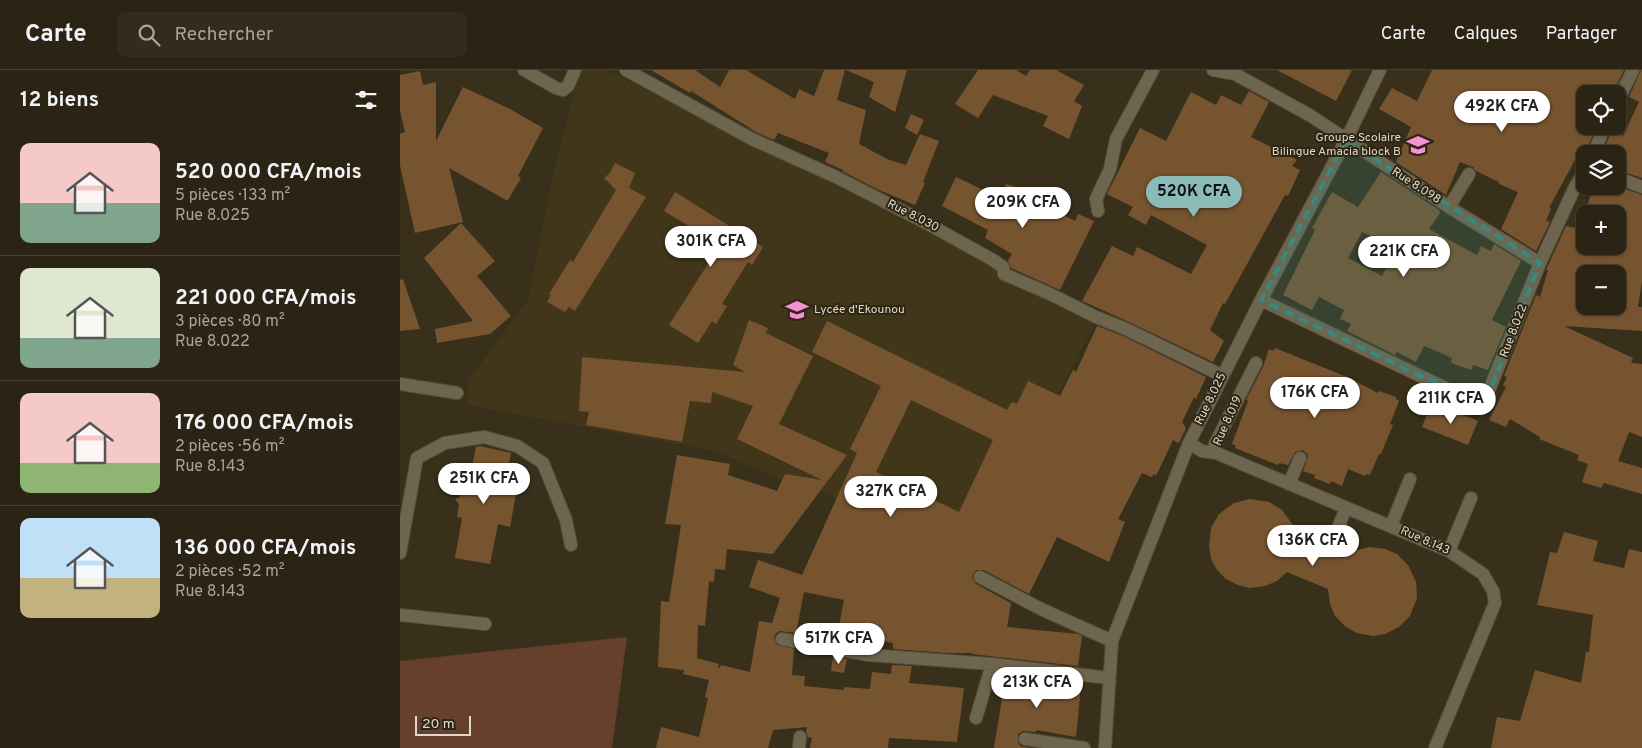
<!DOCTYPE html>
<html lang="fr">
<meta charset="utf-8">
<style>
body{margin:0;font-family:Overpass,sans-serif;background:#332c1e;color:#f1f3f6;height:100vh;display:flex;flex-direction:column;font-size:19px;white-space:nowrap}
*{box-sizing:border-box;margin:0}
p{font-size:16px;color:#a6a4a0}
.icon{flex:none;width:28px;height:28px;fill:none;stroke:currentColor;stroke-width:2;stroke-linecap:round;stroke-linejoin:round}
.map{position:relative;flex:1;overflow:hidden}
.details{display:flex;flex-direction:column;background:#2b2415;width:400px}
.details>*{flex:none}
.fabs{position:absolute;left:1176px;top:15px;display:grid;gap:10px}
.fabs a{display:grid;place-items:center;width:50px;height:50px;border-radius:10px;background:#2b2415;box-shadow:0 1px 4px #0004,0 0 0 1px #474134;font-size:25px}
.scale{position:absolute;left:15px;bottom:12px;width:56px;box-sizing:border-box;padding-left:5px;border:2px solid #ded9cc;border-top:0;font-size:14px;line-height:18px;white-space:nowrap;color:#ded9cc;-webkit-text-stroke:4px #2e2612;paint-order:stroke}
.price{position:absolute;translate:-50% -42px;padding:0 11px;border-radius:18px;background:#fff;color:#222;font-size:16px;line-height:32px;filter:drop-shadow(0 1px 2px #0008)}
.price::after{content:'';position:absolute;left:50%;top:30px;width:15px;height:11px;margin-left:-8px;background:inherit;clip-path:polygon(0 0,100% 0,50% 100%)}
.price.active{background:#8bbbb9;color:#111}
ul{padding:0;list-style:none}
li{display:flex;align-items:center;gap:15px;height:125px;padding:0 20px}
li+li{border-top:1px solid #474134}
li span{display:grid;place-items:center;flex:none;width:140px;height:100px;border-radius:10px;color:#555}
li>.icon{margin-inline-start:auto}
span .icon{width:60px;height:60px;fill:#fffc;stroke-width:1}
li b{font-size:21px}
h2{display:flex;justify-content:space-between;align-items:center;height:60px;padding:0 20px;font-size:21px}
header{display:flex;align-items:center;gap:30px;box-sizing:border-box;height:70px;padding:0 25px;background:#2b2415;border-bottom:1px solid #474134}
header strong{font-size:24px}
nav{display:flex;gap:28px;margin-inline-start:auto;font-size:18px}
.search{width:350px;height:45px;background:#332c1e;display:flex;align-items:center;gap:12px;box-sizing:border-box;padding:0 18px;border-radius:10px;color:#a6a4a0;font-size:19px}
main{display:flex;flex:1;min-height:0}
.map>svg:first-child{display:block}
.built{fill:#41361a}
.green{fill:#673f2d}
.building{fill:#775430;fill-rule:evenodd}
.lines{fill:none;stroke-linecap:round;stroke-linejoin:round}
.minor-casing{stroke:#554e3c;stroke-width:14}
.minor{stroke:#6e654e;stroke-width:12}
.marked{fill:#388a81;fill-opacity:0.2;stroke:#388a81;stroke-width:4;stroke-dasharray:10 6;stroke-linejoin:round}
.labels{text-anchor:middle;dominant-baseline:central;stroke-width:4;stroke-linejoin:round;paint-order:stroke}
.poi-label{font-size:12px;fill:#ded9cc;stroke:#2e2612;text-anchor:end}
.street-label{font-size:12px;fill:#ded9cc;stroke:#2e2612}
</style>
<header>
<strong>Carte</strong>
<div class="search"><svg class="icon" aria-label="search" viewBox="0 0 24 24"><circle cx="10" cy="10" r="6"/><path d="M15 15l6 6"/></svg>Rechercher</div>
<nav><a>Carte</a><a>Calques</a><a>Partager</a></nav>
</header>
<main>
<section class="details">
<h2>12 biens<svg class="icon" aria-label="filters" viewBox="0 0 24 24"><path d="M4 7h16M4 17h16"/><circle cx="9" cy="7" r="2"/><circle cx="15" cy="17" r="2"/></svg></h2>
<ul>
<li><span style="background:linear-gradient(#f6c9c9 60%,#7fa58c 0)"><svg class="icon" aria-label="home" viewBox="0 0 24 24"><path d="M3 11l9-7 9 7M6 9v11h12V9"/></svg></span><div><b>520 000 CFA/mois</b><p>5 pièces · 133 m²</p><p>Rue 8.025</p></div></li>
<li><span style="background:linear-gradient(#dfe7d0 70%,#7fa58c 0)"><svg class="icon" aria-label="home" viewBox="0 0 24 24"><path d="M3 11l9-7 9 7M6 9v11h12V9"/></svg></span><div><b>221 000 CFA/mois</b><p>3 pièces · 80 m²</p><p>Rue 8.022</p></div></li>
<li><span style="background:linear-gradient(#f6c9c9 70%,#8fb573 0)"><svg class="icon" aria-label="home" viewBox="0 0 24 24"><path d="M3 11l9-7 9 7M6 9v11h12V9"/></svg></span><div><b>176 000 CFA/mois</b><p>2 pièces · 56 m²</p><p>Rue 8.143</p></div></li>
<li><span style="background:linear-gradient(#bfe0f5 60%,#c2b280 0)"><svg class="icon" aria-label="home" viewBox="0 0 24 24"><path d="M3 11l9-7 9 7M6 9v11h12V9"/></svg></span><div><b>136 000 CFA/mois</b><p>2 pièces · 52 m²</p><p>Rue 8.143</p></div></li>
</ul>
</section>
<div class="map">
<svg width="1242" height="678" viewBox="0 0 1242 678">
<rect width="100%" height="100%" fill="#39301c"/>
<path class="built" d="M180,0H206L603,200L696,250L573,494L391,407L384,411L315,381L67,335L68,311L128,230L152,109Z"/>
<path class="green" d="M227,567L212,678H0V591Z"/>
<path class="building" d="M251,0H295L320,17L329,0H346L395,29L399,19L414,26L424,0H445L437,30L466,40L459,74L487,89L506,95L520,64L539,71L523,112L525,113L515,135L479,120L442,101L443,100L425,92L429,83L378,63L374,70L356,62L291,21L290,23Z
M446,0H507L495,42L469,27L474,12Z
M578,0H616L626,6L630,0H656L684,15L674,31L682,36L669,69L643,56L648,46L593,25L578,48L555,34Z
M877,0H952L936,31Z
M1032,0H1224L1212,24H1185V56L1196,57L1185,84H1181L1178,89L1176,88L1149,138L1151,139L1146,151L1150,152L1136,181L1101,159L1118,122L1099,114V112L1076,101L1073,97L1060,92L1046,125L996,92L1011,57L979,39L992,18L1017,31Z
M1241,0H1242V108L1218,100V84H1202L1211,62L1223,66L1239,32L1229,27Z
M20,1L23,15L36,12V71L63,17L110,39L143,58L118,106L121,108L108,130H106L49,98L63,152L15,163L0,95V64L5,62L0,40V5Z
M849,21L869,32L851,67L897,90L892,96L900,100L888,126L885,125L825,234L823,233L810,260L824,271L813,292L729,252L682,231L712,176L733,186L737,177L791,204L807,175L751,145L746,155L728,145L733,137L707,124L740,58L766,71L791,22L816,35L821,25L841,35Z
M511,44L524,50L517,65L505,58Z
M215,93L235,103L229,118L246,127L175,241L169,237L165,242L147,232L151,225L149,224L170,190L173,192L216,120L204,108L210,103Z
M981,102L1039,140L1040,143L1029,159L1077,185L1081,176L1091,181L1094,174L1121,191L1092,250L1106,257L1088,300L1073,295L1071,300L1051,293L1052,288L1024,276L1016,292L997,282L995,285L947,261L951,254L940,249L944,240L919,227L912,240L883,225L915,160L912,158L932,122L958,137ZM962,162L996,179L982,206L948,188Z
M556,107L602,129L606,114L643,125L639,133L675,151L678,144L694,151L660,220L611,198L608,191L612,184L585,168L588,160L542,136Z
M1194,116H1217L1242,125V211L1238,237H1242V261L1164,256L1233,288L1231,293L1242,294V367L1229,362L1218,391L1242,398V424L1204,413L1201,418L1182,412L1188,394L1177,390L1179,385L1139,369L1140,367L1110,349L1106,357L1089,350L1106,317L1103,315L1107,307L1104,306L1136,225L1140,227L1148,200H1146L1166,156L1185,160V176H1218V144H1184ZM1185,204H1218V236H1178Z
M275,122L363,177L352,195L348,192L322,234L327,236L316,254L312,251L298,273L269,255L320,175L264,141Z
M61,153L95,191L77,206L111,246L90,264L37,273L35,259L73,251L24,188Z
M3,209L20,259L0,261V210Z
M349,250L368,258L366,263L413,286L379,354L447,385L373,484L327,479L325,500L315,499L314,512L309,511L305,556L298,555L297,588L319,594L318,597L320,598L321,595L350,602L359,551L372,553L380,528L349,517L358,490L402,505L457,383L450,379L481,316L412,282L427,251L607,340L612,332L617,334L628,311L660,326L673,300L676,302L697,256L723,266L806,307L796,329L794,327L782,352L786,358L779,373L773,370L756,406L754,404L752,407L742,403L718,449L725,452L709,492L657,467L629,524L584,500H576L573,504L572,508L576,514L611,533L607,557L678,564L682,566L678,596L572,584V583H548L493,579V573L452,565L450,573L436,571L444,530L404,522L396,563L380,561L376,563L374,568L377,575L394,579L392,605L405,606L404,616L444,620V617L470,619L472,602L491,604L492,595L512,596L509,613L564,618L557,672L489,668L488,678H410L412,668L408,667L406,662L407,657L373,660L368,678H256L261,657L299,667L308,628L305,627L309,610L283,604L284,600L258,597L261,531L269,532L281,455L265,454L277,385L330,394L328,405L377,421L385,404L422,410L337,369L353,336L312,322L311,333L290,331L282,372L186,355L189,342L179,341L182,287L345,302L333,295ZM511,330L593,370L559,442L476,402Z
M875,278L947,307L978,323L979,321L996,327V329L999,331L990,354L993,355L981,384H979L970,405L966,404L965,406L948,399L942,416L931,411L930,414L914,408L915,405L903,401L908,387L907,384L903,380L895,382L888,395L879,393L878,395L835,378L836,376L832,374L848,331L846,330L863,297L869,279L873,281Z
M1034,337L1052,344L1053,341L1078,351L1068,375L1022,357L1029,339L1032,340Z
M80,376L111,383L103,422L116,424L110,457L98,454L90,494L55,488L62,448L57,447L59,434L55,429L60,427L62,414L68,415L76,377Z
M850,429L869,432L882,440L893,455L897,470L943,488L954,481L970,477L985,479L997,484L1008,495L1016,512L1017,528L1010,546L999,557L985,564L973,566L957,563L946,557L935,546L930,534L928,519L887,502L877,511L865,516L850,518L838,515L826,509L817,500L811,489L809,476L811,458L819,444L834,433Z
M1164,462L1198,471L1193,491L1224,498L1229,479L1242,482V678H1091L1097,647L1120,651L1135,600L1181,613L1186,582H1189L1193,545L1137,535L1150,482L1157,483Z
M433,587L447,589L444,603L431,601Z
M606,604L677,612L676,615L681,616L676,667L636,660V662L623,661L618,664V672L620,676L630,678H594Z"/>
<g class="lines">
<defs>
<path id="minor" d="M124,0L156,18L163,20L168,16L175,0
M226,0L352,69L436,107L528,154L593,190L603,197L604,204L648,223L696,247L726,259L823,306
M813,0L835,4L911,46L1049,137L1140,193
M1218,30L1233,0
M1193,84L1205,56
M1218,108L1242,117
M1049,137L1069,104
M698,141L696,129L710,99L716,69L753,0
M861,230L1079,334L1084,333L1140,193L1174,119L1185,100
M0,314L57,323
M789,373L802,381L816,383L1049,481L1083,504L1093,521L1095,533L1035,678
M816,383L815,374L856,293
M889,414L900,388
M991,456L1010,409
M934,468L946,438
M1049,481L1071,428
M0,483L17,388L45,373L84,367L117,376L143,393L166,450L171,475
M580,507L641,539L712,571
M0,545L85,554
M382,569L469,585L592,594L709,608
M576,648L592,594
M625,669L684,678
M399,678L400,667
M705,678L712,571L789,373L861,230L946,70L980,0"/>
</defs>
<use href="#minor" class="minor-casing"/>
<use href="#minor" class="minor"/>
</g>
<path class="marked" d="M946,70L1140,193L1086,332L1079,334L861,230Z"/>
<defs>
<symbol id="school-bare" viewBox="-9 -9 18 18"><path d="M0-5L7-2L0 1L-7-2ZM-4 1L0 2.5L4 1V4Q0 6-4 4Z" fill="#f391d5" stroke="#2e2612" stroke-width="2.5" paint-order="stroke"/></symbol>
</defs>
<g fill-rule="evenodd">
<use href="#school-bare" x="1002" y="59" width="32" height="32"/>
<use href="#school-bare" x="381" y="224" width="32" height="32"/>
</g>
<g class="labels">
<g class="poi-label">
<text x="1001" y="68">Groupe Scolaire<tspan x="1001" dy="14">Bilingue Amacia block B</tspan></text>
<text x="414" y="240" text-anchor="start">Lycée d'Ekounou</text>
</g>
<g class="street-label">
<text transform="translate(1016 116) rotate(33)">Rue 8.098</text>
<text transform="translate(513 146) rotate(27)">Rue 8.030</text>
<text transform="translate(1114 261) rotate(-69)">Rue 8.022</text>
<text transform="translate(811 329) rotate(-64)">Rue 8.025</text>
<text transform="translate(828 351) rotate(-66)">Rue 8.019</text>
<text transform="translate(1025 471) rotate(24)">Rue 8.143</text>
</g>
</g>
</svg>
<div class="fabs">
<a><svg class="icon" aria-label="locate" viewBox="0 0 24 24"><circle cx="12" cy="12" r="6"/><path d="M12 2v4M12 18v4M2 12h4M18 12h4"/></svg></a>
<a><svg class="icon" aria-label="layers" viewBox="0 0 24 24"><path d="M12 4l9 5-9 5-9-5zM3 14l9 5 9-5"/></svg></a>
<a>+</a>
<a>−</a>
</div>
<div class="scale">20 m</div>
<b class="price" style="left:1102px;top:63px">492K CFA</b>
<b class="price active" style="left:794px;top:148px">520K CFA</b>
<b class="price" style="left:623px;top:159px">209K CFA</b>
<b class="price" style="left:311px;top:198px">301K CFA</b>
<b class="price" style="left:1004px;top:208px">221K CFA</b>
<b class="price" style="left:915px;top:349px">176K CFA</b>
<b class="price" style="left:1051px;top:355px">211K CFA</b>
<b class="price" style="left:84px;top:435px">251K CFA</b>
<b class="price" style="left:491px;top:448px">327K CFA</b>
<b class="price" style="left:913px;top:497px">136K CFA</b>
<b class="price" style="left:439px;top:595px">517K CFA</b>
<b class="price" style="left:637px;top:639px">213K CFA</b>
</div>
</main>
